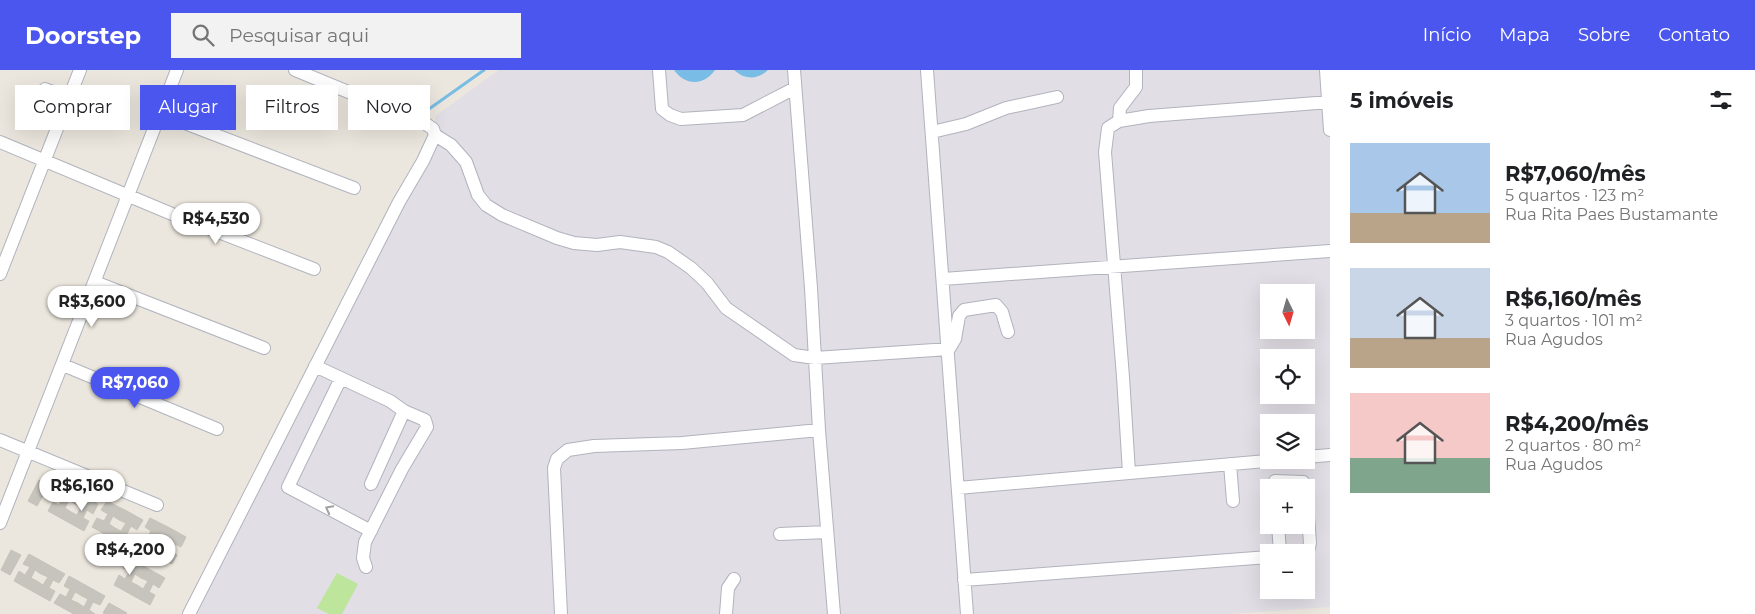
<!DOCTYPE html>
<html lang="pt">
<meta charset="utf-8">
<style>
body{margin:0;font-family:Montserrat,sans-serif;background:#f2f2f2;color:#202124;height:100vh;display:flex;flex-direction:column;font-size:19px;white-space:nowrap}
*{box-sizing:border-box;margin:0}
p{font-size:16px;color:#757577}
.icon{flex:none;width:28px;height:28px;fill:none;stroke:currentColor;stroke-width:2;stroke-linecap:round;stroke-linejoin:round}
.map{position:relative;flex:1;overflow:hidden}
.sheet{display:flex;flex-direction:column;background:#fff;width:425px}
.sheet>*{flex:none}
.guide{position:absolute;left:15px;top:15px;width:475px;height:45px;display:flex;gap:10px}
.needle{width:32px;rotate:175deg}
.buttons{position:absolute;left:1260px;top:214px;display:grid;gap:10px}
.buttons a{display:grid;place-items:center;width:55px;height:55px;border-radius:0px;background:#fff;box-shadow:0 5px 20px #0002;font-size:25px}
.price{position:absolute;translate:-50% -42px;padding:0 11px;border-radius:18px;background:#fff;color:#222;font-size:16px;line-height:32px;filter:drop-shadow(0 1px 2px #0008)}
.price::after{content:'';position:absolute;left:50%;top:30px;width:15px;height:11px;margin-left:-8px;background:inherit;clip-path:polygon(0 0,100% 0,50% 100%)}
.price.current{background:#4a56ed;color:#fff}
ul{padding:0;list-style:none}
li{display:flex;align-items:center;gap:15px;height:125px;padding:0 20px}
li span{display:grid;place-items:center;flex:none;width:140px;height:100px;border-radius:0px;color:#555}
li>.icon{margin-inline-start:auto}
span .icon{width:60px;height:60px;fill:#fffc;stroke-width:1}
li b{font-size:21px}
h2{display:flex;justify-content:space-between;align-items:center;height:60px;padding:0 20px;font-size:21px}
.pill{padding:0 18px;border-radius:0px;background:#fff;box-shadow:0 5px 20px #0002;font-size:18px;line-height:45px}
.pill.current{background:#4a56ed;color:#fff}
header{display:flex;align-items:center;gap:30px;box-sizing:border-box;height:70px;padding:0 25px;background:#4a56ed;color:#fff}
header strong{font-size:24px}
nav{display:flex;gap:28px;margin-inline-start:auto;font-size:18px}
.search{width:350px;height:45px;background:#f2f2f2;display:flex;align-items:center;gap:12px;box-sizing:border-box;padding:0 18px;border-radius:0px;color:#757577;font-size:19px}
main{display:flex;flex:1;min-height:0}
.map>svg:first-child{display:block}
.industrial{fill:#e1dee5;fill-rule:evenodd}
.pitch{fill:#bde59b}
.water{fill:#79bde6}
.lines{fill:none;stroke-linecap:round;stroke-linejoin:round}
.stream{stroke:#79bde6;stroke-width:3}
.building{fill:#c7c4bd;stroke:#c7c3b8}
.minor-casing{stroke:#b1b3bd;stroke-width:14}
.minor{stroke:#fff;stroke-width:12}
.oneway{stroke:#a0a0a0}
</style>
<header>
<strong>Doorstep</strong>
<div class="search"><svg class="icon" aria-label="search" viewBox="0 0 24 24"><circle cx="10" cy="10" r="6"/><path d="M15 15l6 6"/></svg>Pesquisar aqui</div>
<nav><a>Início</a><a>Mapa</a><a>Sobre</a><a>Contato</a></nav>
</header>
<main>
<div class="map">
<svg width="1330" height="544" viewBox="0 0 1330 544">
<rect width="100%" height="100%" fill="#ece7de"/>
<path class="industrial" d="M499,0H1330V537L1231,544H185L435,52V46ZM1269,222H1306V260H1269ZM1269,288H1306V325H1269ZM1269,352H1306V390H1269ZM1269,418H1306V455H1269ZM1269,482H1306V520H1269Z"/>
<path class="pitch" d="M337,503L358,514L342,544H329L317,538Z"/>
<path class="water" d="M674,0H715C704,16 685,16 674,0Z
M734,0H768C758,10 745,10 734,0Z"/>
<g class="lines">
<path class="stream" d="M429,39L484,0"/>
</g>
<path class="building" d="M39,410L49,415L37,436L28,431Z
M62,414L80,424L75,434L69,430L65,438L71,442L66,451L48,441L53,432L59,435L63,427L57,424Z
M80,424L98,434L93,444L87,440L83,448L89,451L84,461L66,451L71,442L77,445L81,437L75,434Z
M107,431L125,440L119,450L113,446L109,454L115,458L110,467L92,457L97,448L104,451L108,444L101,440Z
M125,440L143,450L137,460L131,456L127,464L133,467L128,477L110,467L115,458L121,461L126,453L119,450Z
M150,448L168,457L163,467L157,464L153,471L159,475L154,484L136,474L141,465L147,468L151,461L145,457Z
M168,457L186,467L181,477L175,474L171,481L177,485L172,494L154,484L159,475L165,478L169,471L163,467Z
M11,480L21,485L10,505L1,500Z
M29,484L47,494L41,504L35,500L31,508L37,511L32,521L14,511L19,501L25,505L30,497L23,494Z
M129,488L147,498L141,508L135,504L131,512L137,515L132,525L114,515L119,505L125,509L130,501L123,498Z
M47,494L65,504L59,513L53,510L49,518L55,521L50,531L32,521L37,511L43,515L48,507L41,504Z
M147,498L165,508L159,518L153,514L149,522L155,525L150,535L132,525L137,515L143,519L148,511L141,508Z
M69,506L87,516L82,526L75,522L71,530L78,533L72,543L54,533L60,524L66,527L70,519L64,516Z
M87,516L105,526L100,535L93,532L89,540L95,544H74L72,543L78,533L84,537L88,529L82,526Z
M109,533L127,543L126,544H106L103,543Z"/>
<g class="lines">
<defs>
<path id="minor" d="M295,0L426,54L433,59L435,65
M659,0L662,39L670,45L681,49L743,45L795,18
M794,0L811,218L819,360L834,544
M927,0L967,544
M1326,0L1330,60
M45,19L69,28
M161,44L354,118
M1119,51L1120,38L1136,17V0
M932,62L966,54L1006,38L1057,27
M435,65L451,75L466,92L478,125L486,135L502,145L557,168L574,173L597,175L620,172L656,177L668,182L691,198L707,213L726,238L794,285L815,288L949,279L955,269L959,246L964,240L996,235L1002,242L1008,262
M0,72L172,144L314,199
M0,204L80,0
M943,209L1330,181
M95,212L264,278
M63,295L217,359
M315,296L390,331L404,341L371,414
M341,308L288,417L371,461
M0,370L157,435
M1306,387L1330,385
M1230,394L1233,431
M1129,403L1123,307L1105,82L1108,58L1119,51L1149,46L1330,32
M1275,411L1303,412L1305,418
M958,418L1278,390
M0,453L177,0
M1278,455L1280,482
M780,464L827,462
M1306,482L1308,481L1310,473L1306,421
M366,497L363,488L365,472L402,399L427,357L425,350L404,341
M964,510L1269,487
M189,544L399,132L423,91L435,65
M561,544L554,398L557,389L568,380L594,376L682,373L819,360
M726,544L728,518L734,509"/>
</defs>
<use href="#minor" class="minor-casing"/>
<use href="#minor" class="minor"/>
</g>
<defs><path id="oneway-chevron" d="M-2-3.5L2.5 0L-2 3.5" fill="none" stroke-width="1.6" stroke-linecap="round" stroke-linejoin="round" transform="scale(1.25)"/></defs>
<use class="oneway" href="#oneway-chevron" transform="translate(329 439) rotate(-152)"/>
</svg>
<div class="buttons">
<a><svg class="needle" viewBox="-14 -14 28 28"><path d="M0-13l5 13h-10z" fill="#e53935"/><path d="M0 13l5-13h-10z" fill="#757577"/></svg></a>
<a><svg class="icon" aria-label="locate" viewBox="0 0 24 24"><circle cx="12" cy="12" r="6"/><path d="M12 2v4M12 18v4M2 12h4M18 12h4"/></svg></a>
<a><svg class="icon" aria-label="layers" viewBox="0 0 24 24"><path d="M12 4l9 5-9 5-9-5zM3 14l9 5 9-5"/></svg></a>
<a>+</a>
<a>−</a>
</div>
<b class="price" style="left:216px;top:175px">R$4,530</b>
<b class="price" style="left:92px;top:258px">R$3,600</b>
<b class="price current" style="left:135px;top:339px">R$7,060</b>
<b class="price" style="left:82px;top:442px">R$6,160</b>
<b class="price" style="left:130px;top:506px">R$4,200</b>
<div class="guide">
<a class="pill">Comprar</a>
<a class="pill current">Alugar</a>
<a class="pill">Filtros</a>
<a class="pill">Novo</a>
</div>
</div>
<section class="sheet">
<h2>5 imóveis<svg class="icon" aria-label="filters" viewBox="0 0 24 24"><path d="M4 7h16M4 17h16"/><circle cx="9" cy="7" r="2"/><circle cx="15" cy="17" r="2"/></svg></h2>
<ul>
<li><span style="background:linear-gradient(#a9c7e8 70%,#b9a48a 0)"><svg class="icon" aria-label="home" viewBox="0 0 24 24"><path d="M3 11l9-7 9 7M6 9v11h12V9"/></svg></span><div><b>R$7,060/mês</b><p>5 quartos · 123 m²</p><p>Rua Rita Paes Bustamante</p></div></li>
<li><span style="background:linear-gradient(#c9d6e8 70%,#b9a48a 0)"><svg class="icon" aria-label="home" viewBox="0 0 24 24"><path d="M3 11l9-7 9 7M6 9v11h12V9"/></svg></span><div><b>R$6,160/mês</b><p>3 quartos · 101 m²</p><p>Rua Agudos</p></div></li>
<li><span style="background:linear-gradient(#f6c9c9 65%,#7fa58c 0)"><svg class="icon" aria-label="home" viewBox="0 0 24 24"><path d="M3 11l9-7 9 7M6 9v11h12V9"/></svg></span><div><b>R$4,200/mês</b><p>2 quartos · 80 m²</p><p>Rua Agudos</p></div></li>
</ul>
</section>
</main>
